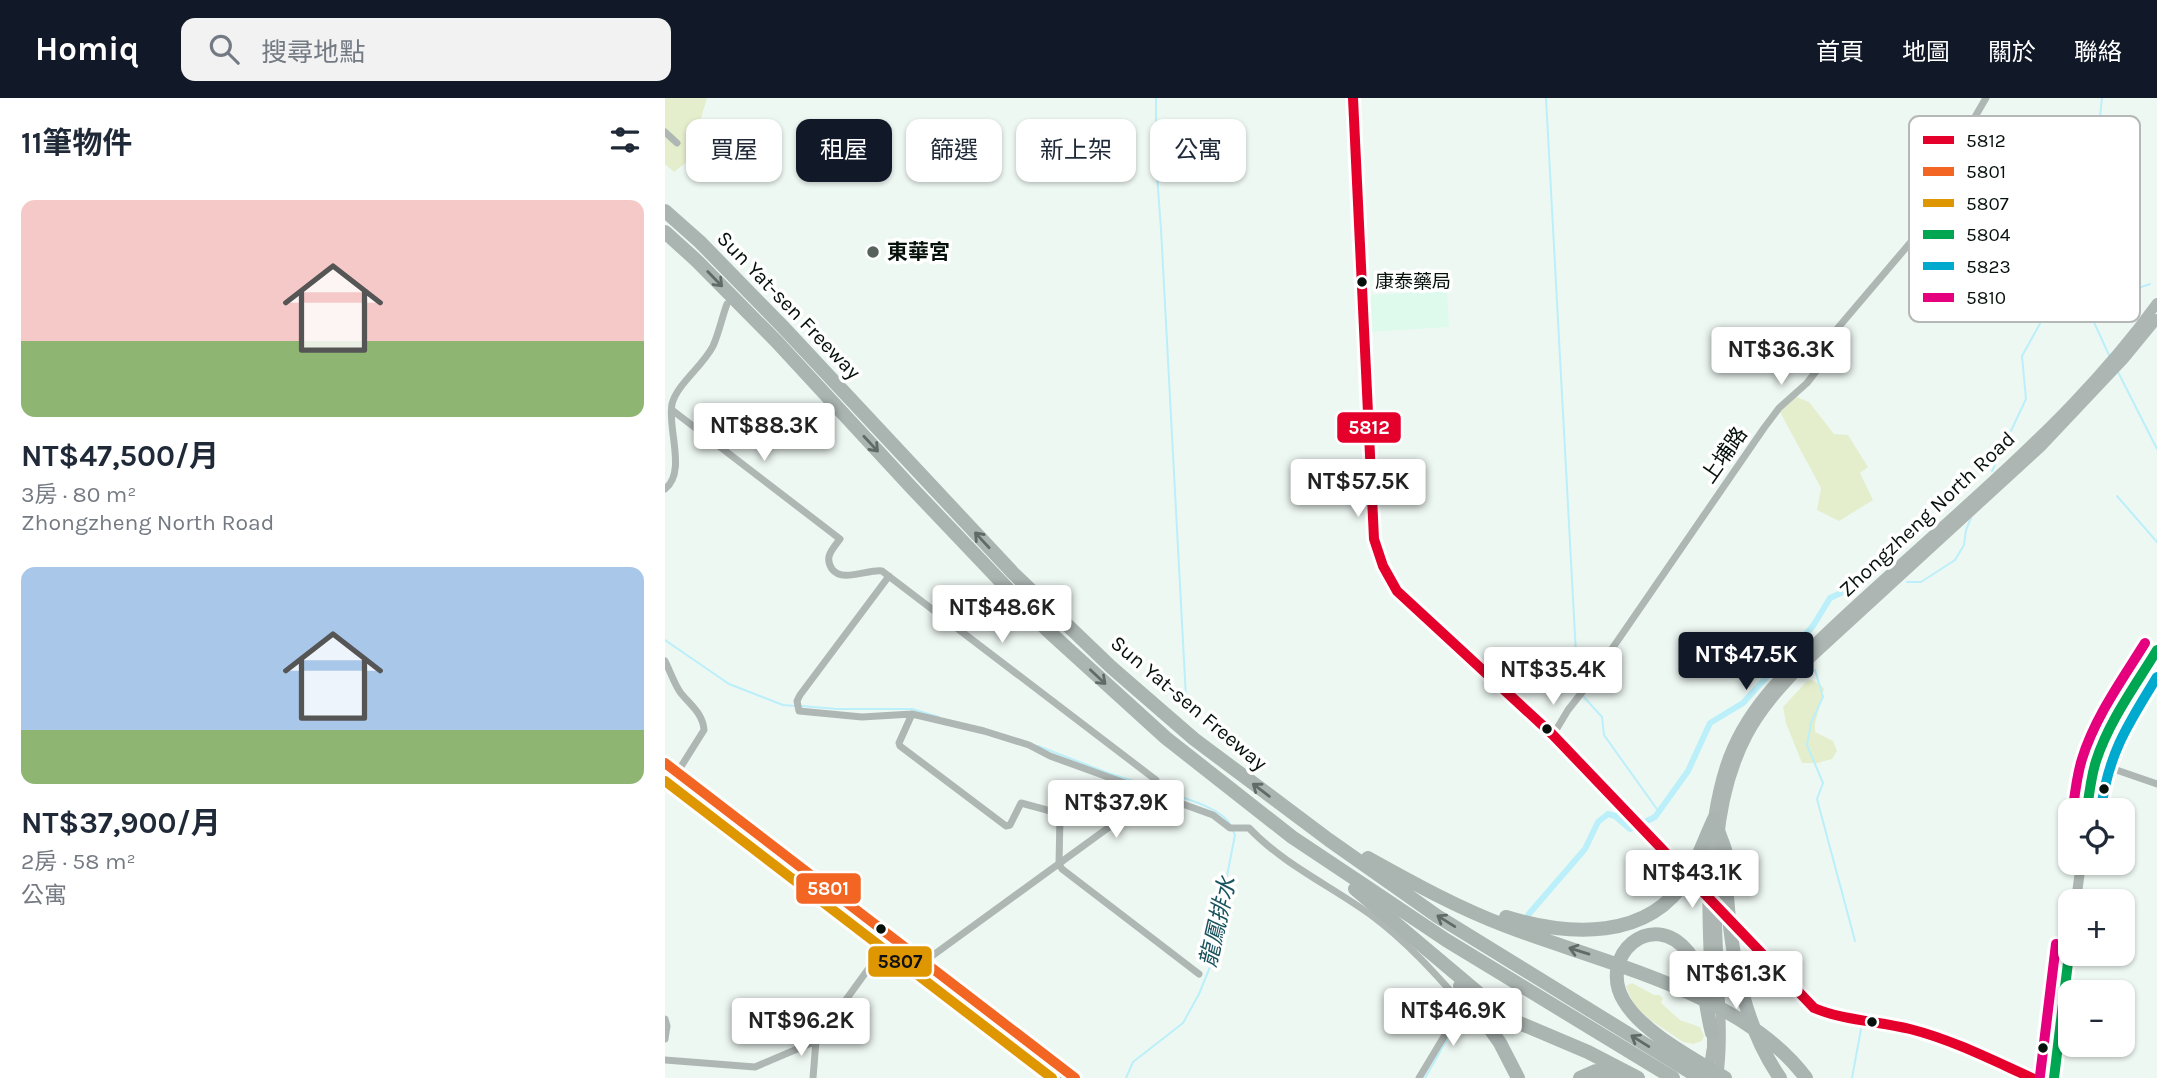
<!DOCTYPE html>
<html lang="zh-TW">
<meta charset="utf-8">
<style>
body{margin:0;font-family:Karla,"Noto Sans TC",sans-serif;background:#f2f2f3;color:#1f2937;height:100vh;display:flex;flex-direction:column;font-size:26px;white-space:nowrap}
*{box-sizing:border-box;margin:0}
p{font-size:23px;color:#747a83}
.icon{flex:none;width:38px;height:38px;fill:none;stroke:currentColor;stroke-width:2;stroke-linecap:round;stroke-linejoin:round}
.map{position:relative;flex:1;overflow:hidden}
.drawer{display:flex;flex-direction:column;background:#fff;width:665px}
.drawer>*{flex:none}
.top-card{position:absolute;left:21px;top:21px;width:665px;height:63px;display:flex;gap:14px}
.controls{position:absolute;left:1393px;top:700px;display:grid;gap:14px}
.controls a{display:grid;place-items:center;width:77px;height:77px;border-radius:14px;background:#fff;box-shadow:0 2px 5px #0004;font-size:35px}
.price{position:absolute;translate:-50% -60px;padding:0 16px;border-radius:7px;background:#fff;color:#222;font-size:23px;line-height:46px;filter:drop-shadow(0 2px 4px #0008)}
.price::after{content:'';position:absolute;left:50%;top:42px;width:21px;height:16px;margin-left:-10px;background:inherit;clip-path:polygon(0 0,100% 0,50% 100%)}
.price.active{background:#111827;color:#fff}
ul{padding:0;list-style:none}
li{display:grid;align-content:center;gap:14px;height:371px;padding:0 21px}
li span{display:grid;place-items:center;height:217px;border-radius:14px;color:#555}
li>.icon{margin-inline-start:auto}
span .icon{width:126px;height:126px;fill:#fffc;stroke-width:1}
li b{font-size:30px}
h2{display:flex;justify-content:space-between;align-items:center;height:84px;padding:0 21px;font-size:30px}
.pill{padding:0 24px;border-radius:14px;background:#fff;box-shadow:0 2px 5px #0004;font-size:24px;line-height:63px}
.pill.active{background:#111827;color:#fff}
header{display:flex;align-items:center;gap:42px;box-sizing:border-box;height:98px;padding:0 35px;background:#111827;color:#fff}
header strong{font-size:33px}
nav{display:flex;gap:38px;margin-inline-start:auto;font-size:24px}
.search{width:490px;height:63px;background:#f2f2f3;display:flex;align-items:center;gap:18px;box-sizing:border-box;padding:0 24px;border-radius:14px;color:#747a83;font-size:26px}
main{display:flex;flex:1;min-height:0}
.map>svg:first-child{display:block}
.built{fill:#ddfaec}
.green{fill:#e4eecc}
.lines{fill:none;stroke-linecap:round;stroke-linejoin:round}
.stream{stroke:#bbeff9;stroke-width:2}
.canal{stroke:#bbeff9;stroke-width:6}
.street{stroke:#afb7b4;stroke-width:7}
.secondary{stroke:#adb6b3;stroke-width:10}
.primary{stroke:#b0b8b7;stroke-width:12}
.highway{stroke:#aab4b1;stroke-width:14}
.bus-1-casing{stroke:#fff;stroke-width:16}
.bus-2-casing{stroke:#fff;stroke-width:16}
.bus-3-casing{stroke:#fff;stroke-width:16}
.bus-4-casing{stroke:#fff;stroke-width:16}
.bus-5-casing{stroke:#fff;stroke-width:16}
.bus-6-casing{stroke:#fff;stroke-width:16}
.bus-1{stroke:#e4002b;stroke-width:10}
.bus-2{stroke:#f26522;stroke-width:10}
.bus-3{stroke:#df9701;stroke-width:10}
.bus-4{stroke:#00a651;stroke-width:10}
.bus-5{stroke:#00a9ce;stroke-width:10}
.bus-6{stroke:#e5007d;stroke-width:10}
.oneway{stroke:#606b67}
.poi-dot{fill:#57625d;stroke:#fff;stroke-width:2.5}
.bus-dot{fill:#06110c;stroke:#fff;stroke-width:2.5}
.labels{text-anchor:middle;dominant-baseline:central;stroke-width:7;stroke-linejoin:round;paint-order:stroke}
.bus-label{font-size:19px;fill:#06110c;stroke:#fff;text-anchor:start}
.poi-label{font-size:21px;font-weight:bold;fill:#06110c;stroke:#fff;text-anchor:start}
.street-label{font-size:21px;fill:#06110c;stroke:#fff}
.water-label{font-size:23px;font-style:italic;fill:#19535e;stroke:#fff}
.key{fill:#fff;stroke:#b4b8b6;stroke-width:2}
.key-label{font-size:19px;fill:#06110c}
.line-badge{stroke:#fff;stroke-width:2.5}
.badge-label{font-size:19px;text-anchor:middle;font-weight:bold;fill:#fff}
.pale-badge-label{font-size:19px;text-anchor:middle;font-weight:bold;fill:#111}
</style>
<header>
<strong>Homiq</strong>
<div class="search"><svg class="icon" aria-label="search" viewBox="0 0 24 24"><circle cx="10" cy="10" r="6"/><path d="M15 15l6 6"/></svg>搜尋地點</div>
<nav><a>首頁</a><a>地圖</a><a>關於</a><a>聯絡</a></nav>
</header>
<main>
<section class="drawer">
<h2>11筆物件<svg class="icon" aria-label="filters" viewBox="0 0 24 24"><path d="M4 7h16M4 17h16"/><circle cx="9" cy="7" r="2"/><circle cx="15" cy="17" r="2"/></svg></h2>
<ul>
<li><span style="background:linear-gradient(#f6c9c9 65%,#8fb573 0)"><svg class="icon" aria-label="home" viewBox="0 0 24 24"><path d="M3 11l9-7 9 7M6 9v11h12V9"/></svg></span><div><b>NT$47,500/月</b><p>3房 · 80 m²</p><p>Zhongzheng North Road</p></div></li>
<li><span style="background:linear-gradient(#a9c7e8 75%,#8fb573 0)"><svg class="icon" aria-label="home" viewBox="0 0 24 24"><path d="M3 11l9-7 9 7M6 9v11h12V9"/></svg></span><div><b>NT$37,900/月</b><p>2房 · 58 m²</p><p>公寓</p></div></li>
</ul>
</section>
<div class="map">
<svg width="1492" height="980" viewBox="0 0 1492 980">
<rect width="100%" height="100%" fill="#eef8f3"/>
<path class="built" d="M782,193L784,229L704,234L702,197Z"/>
<path class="green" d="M0,0H42L23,63L9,74L0,66Z
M1129,298L1144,304L1169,336L1183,337L1203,369L1195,375L1208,402L1174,423L1152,412L1156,390L1115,314Z
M1147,582L1156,587L1159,591L1150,625V634L1168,643L1172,653L1167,661L1152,665H1137L1121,625L1118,609L1142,583Z
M967,885L989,897H994L998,900L996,905L1015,922L1035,929L1039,938L1037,943L1028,946L1018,944L984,921L969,907L961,888Z"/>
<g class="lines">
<path class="stream" d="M491,0V64L496,131L521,600
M881,0L913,593
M1437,0L1424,121L1413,184L1427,220L1444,257
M1453,274L1492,351
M1327,373L1361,301L1357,258L1382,213L1384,203L1389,192C1408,190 1426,198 1446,197C1459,196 1473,190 1485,186
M1452,398L1492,444
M1242,484H1256L1290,462L1299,447L1301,432L1306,420
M0,542L64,586L118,607L131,608
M1150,572L1158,599L1146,625L1142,647L1158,685L1152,701L1190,843
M917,597L937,619L939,637L994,714
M137,608L172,611H247L274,619
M373,648L443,675L490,690
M495,692C514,699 558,709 566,728
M461,980L468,964L518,925L534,896L547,864L558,818L561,783L570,737L568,733
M760,980L796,917
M1187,980L1196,931"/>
<path class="canal" d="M863,817L920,751L933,724L943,716L950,718L965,731L990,719L1023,673L1045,625L1078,605L1148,528L1165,500L1200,484"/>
<path class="street" d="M0,34L12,45
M7,312L175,441C167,452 159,459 167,471C177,485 203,471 217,473L491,682L493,690L491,695L256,866
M0,391C22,374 2,330 7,306C12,286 38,268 48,248C54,235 57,219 62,206
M224,478L135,597L132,603L134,613L197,619L247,616L319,633L364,647L385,658L548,717L565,730H584C618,766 666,788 706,817C741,843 769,874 798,907L754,980
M0,563C5,573 9,585 15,594C24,606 38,615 39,632L12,675
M247,616L234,645L235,648L341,728L345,727L356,705L393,715L395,718L394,766
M888,637L903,612L918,593L1099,330L1114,310L1142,285L1162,259L1166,238L1296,85L1299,79L1307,24L1321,0
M1431,665L1492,686
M394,766L397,771L534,876
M0,921L2,928L0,941
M0,962L90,969L151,943L220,848
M148,980L151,943"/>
<path class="secondary" d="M688,0L709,441C713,461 721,477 732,493L888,637L1149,910C1179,924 1213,923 1245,931C1287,942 1327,962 1367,980
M1422,712C1424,696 1426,679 1431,663C1444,624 1471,588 1492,552
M1411,803L1416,765
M1046,905C1042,826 1036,744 1060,668C1080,606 1128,566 1173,523C1218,481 1265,440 1311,398C1376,339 1440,277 1492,205
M1042,980L1047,949V928
M1053,980C1058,946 1055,913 1054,879C1051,798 1044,711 1083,637C1096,612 1115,591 1135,570L1376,349L1459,261L1492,221
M1389,980L1405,848"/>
<path class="primary" d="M0,665L410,980
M0,680L394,980"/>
<path class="highway" d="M0,113L35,144L119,230L348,475L446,569L529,641L664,742L772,818L1035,980
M0,134L32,163L112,244L245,388L381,531L501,640L627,739L702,789L781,842L1008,980
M1054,735C1056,742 1060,749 1061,756C1064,770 1061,785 1062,799C1067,861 1079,928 1115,980
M703,760C748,785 793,810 841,828C937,865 1077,894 1141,980
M690,791L829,908L852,924L923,954L973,980
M841,819C904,838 983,843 1022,780C1033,761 1040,740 1049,721
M795,888L835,945L853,980
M1047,935C1040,910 1040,875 1023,854C987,809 932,858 959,903C977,934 1029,961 1060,980
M915,980L931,973L957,974"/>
<defs>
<path id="bus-1" d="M688,0L709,441L718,468L732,493L888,637L1149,910C1180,923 1213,923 1245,931C1288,942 1327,962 1367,980"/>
<path id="bus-2" d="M0,665L410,980"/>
<path id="bus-3" d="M0,683L387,980"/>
<path id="bus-4" d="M1422,712C1424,696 1426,679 1431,663C1444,623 1470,588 1492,552
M1389,980L1405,848"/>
<path id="bus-5" d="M1436,712C1443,656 1463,626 1492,579"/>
<path id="bus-6" d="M1408,710C1410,694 1412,677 1417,661C1430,619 1457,582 1480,545
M1375,978L1391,846"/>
</defs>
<use href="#bus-1" class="bus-1-casing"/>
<use href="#bus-2" class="bus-2-casing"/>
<use href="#bus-3" class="bus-3-casing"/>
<use href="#bus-4" class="bus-4-casing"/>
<use href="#bus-5" class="bus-5-casing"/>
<use href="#bus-6" class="bus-6-casing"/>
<use href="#bus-1" class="bus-1"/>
<use href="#bus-2" class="bus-2"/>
<use href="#bus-3" class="bus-3"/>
<use href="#bus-4" class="bus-4"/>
<use href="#bus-5" class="bus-5"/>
<use href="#bus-6" class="bus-6"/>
</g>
<defs><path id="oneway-shaft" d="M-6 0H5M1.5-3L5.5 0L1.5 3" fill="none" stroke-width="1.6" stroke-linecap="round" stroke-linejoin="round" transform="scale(1.75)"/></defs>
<g class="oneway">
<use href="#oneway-shaft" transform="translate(50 181) rotate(46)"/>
<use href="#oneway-shaft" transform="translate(206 346) rotate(47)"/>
<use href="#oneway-shaft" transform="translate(317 442) rotate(-133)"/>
<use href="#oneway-shaft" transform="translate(433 579) rotate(43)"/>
<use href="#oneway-shaft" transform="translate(596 692) rotate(-143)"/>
<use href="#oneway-shaft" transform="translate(781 823) rotate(-148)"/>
<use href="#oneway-shaft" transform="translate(914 853) rotate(-163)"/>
<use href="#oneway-shaft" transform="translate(975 943) rotate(-148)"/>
</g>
<circle class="poi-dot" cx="208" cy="154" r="7"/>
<g class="bus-dot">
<circle cx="697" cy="184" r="6"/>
<circle cx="882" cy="631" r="6"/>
<circle cx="1439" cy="691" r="6"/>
<circle cx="216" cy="831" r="6"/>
<circle cx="1207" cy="924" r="6"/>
<circle cx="1378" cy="950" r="6"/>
</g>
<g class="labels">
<g class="bus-label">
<text x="710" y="184">康泰藥局</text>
</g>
<g class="poi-label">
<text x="222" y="154">東華宮</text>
</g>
<g class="street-label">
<text transform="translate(124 207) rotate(46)">Sun Yat-sen Freeway</text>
<text transform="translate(1059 357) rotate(-55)">上埔路</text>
<text transform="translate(1262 416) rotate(-43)">Zhongzheng North Road</text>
<text transform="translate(524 605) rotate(40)">Sun Yat-sen Freeway</text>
</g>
<g class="water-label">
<text transform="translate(553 824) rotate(-77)">龍鳳排水</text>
</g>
</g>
<rect x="1244" y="18" width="231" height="206" rx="10" class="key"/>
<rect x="1258" y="38" width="31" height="8" fill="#e4002b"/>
<rect x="1258" y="69" width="31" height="9" fill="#f26522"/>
<rect x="1258" y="101" width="31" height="8" fill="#df9701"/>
<rect x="1258" y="132" width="31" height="9" fill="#00a651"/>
<rect x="1258" y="164" width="31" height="8" fill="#00a9ce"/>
<rect x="1258" y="195" width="31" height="9" fill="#e5007d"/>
<g class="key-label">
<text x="1301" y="49">5812</text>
<text x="1301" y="80">5801</text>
<text x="1301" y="112">5807</text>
<text x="1301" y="143">5804</text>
<text x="1301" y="175">5823</text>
<text x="1301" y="206">5810</text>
</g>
<g class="line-badge">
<rect x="671" y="313" width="66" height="33" rx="7" fill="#e4002b"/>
<rect x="130" y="774" width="67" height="33" rx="7" fill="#f26522"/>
<rect x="202" y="847" width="66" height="33" rx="7" fill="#df9701"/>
</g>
<g class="badge-label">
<text x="704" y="336">5812</text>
<text x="163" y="797">5801</text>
</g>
<g class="pale-badge-label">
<text x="235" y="870">5807</text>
</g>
</svg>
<div class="controls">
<a><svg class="icon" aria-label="locate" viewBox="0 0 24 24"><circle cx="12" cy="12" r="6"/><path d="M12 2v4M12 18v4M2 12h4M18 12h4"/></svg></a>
<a>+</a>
<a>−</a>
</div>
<b class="price" style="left:1116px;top:289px">NT$36.3K</b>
<b class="price" style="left:99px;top:365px">NT$88.3K</b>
<b class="price" style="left:693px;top:421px">NT$57.5K</b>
<b class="price" style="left:337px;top:547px">NT$48.6K</b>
<b class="price active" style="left:1081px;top:594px">NT$47.5K</b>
<b class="price" style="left:888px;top:609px">NT$35.4K</b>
<b class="price" style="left:451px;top:742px">NT$37.9K</b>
<b class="price" style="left:1027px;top:812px">NT$43.1K</b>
<b class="price" style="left:1071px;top:913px">NT$61.3K</b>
<b class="price" style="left:788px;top:950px">NT$46.9K</b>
<b class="price" style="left:136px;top:960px">NT$96.2K</b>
<div class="top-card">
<a class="pill">買屋</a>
<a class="pill active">租屋</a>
<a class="pill">篩選</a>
<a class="pill">新上架</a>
<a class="pill">公寓</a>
</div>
</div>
</main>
